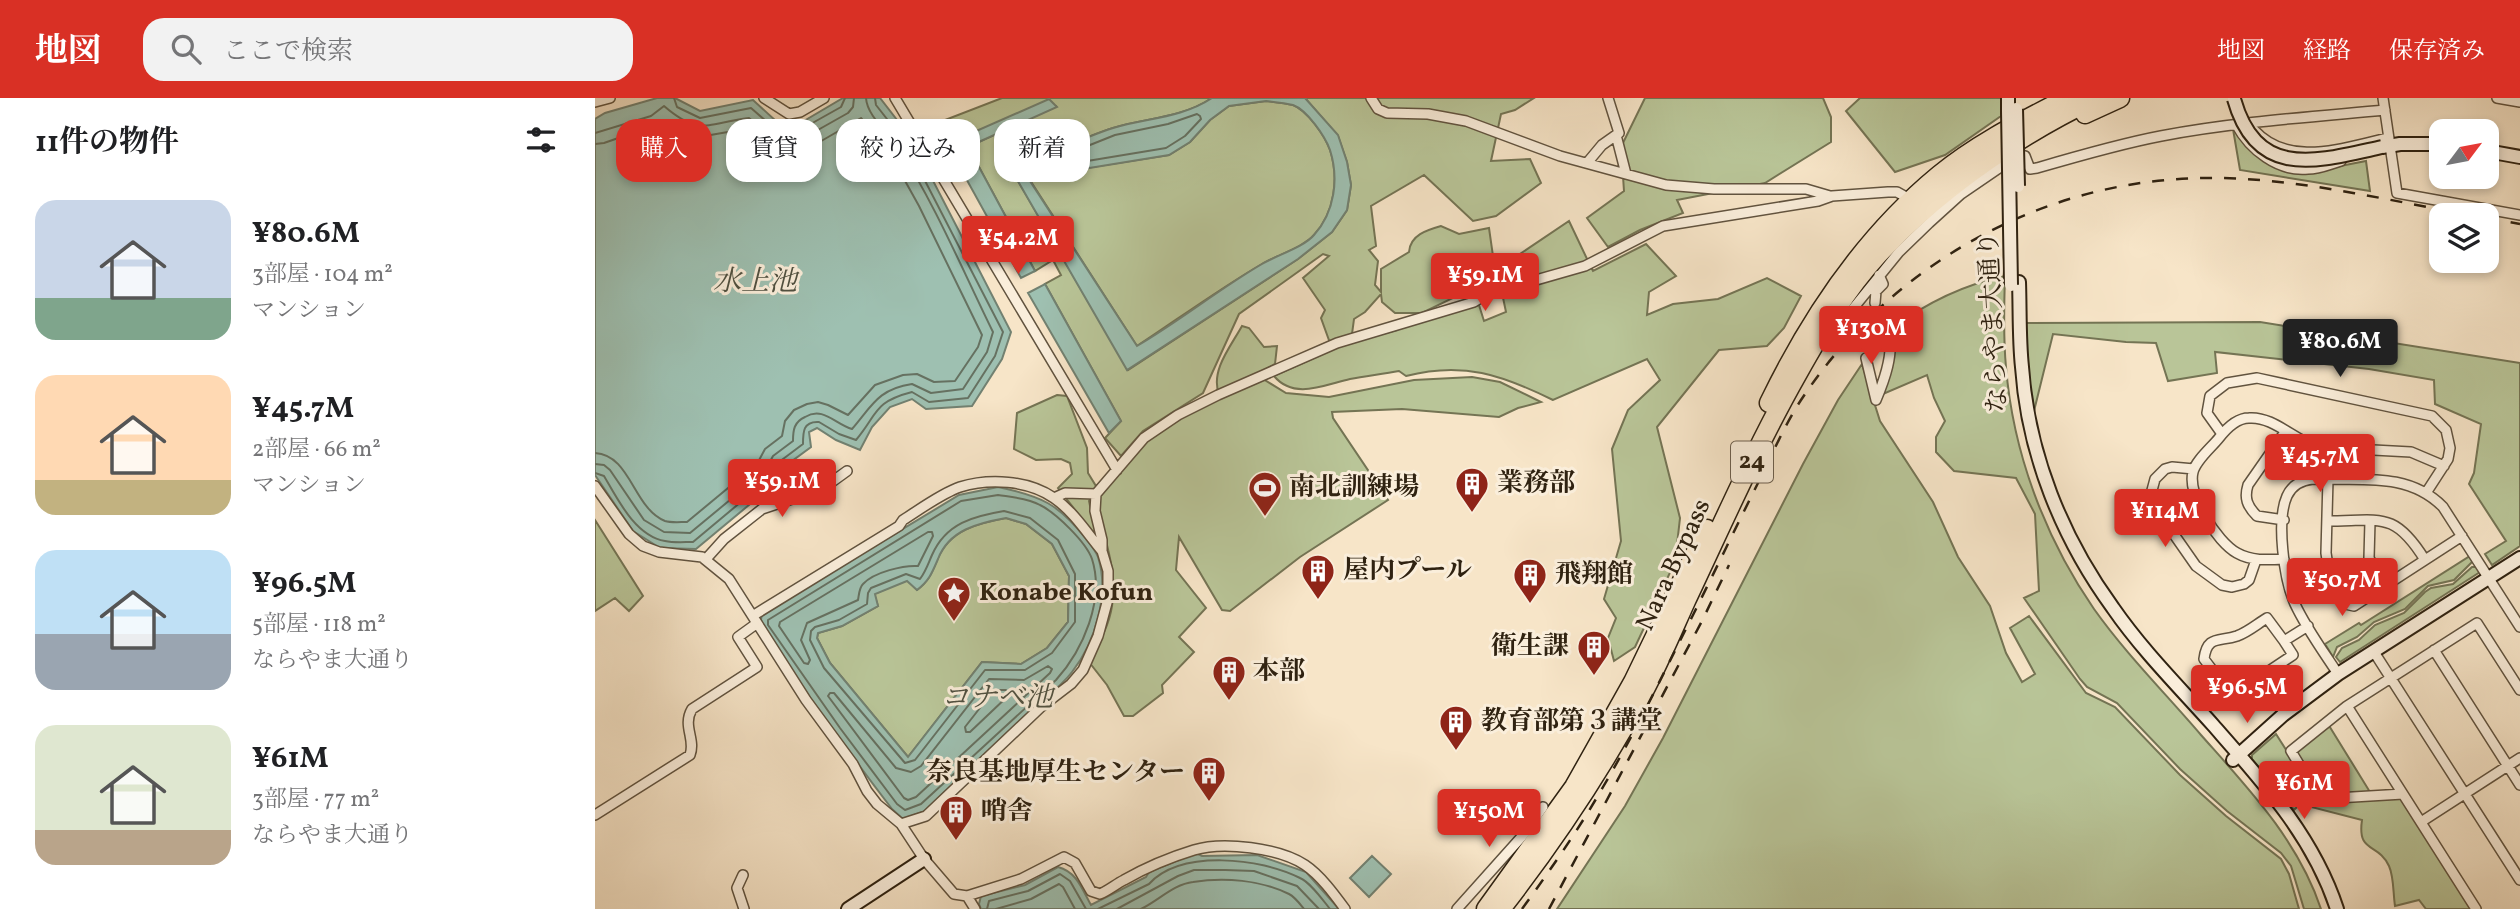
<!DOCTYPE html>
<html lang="ja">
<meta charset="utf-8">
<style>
body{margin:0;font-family:Vollkorn,"Noto Serif JP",serif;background:#f2f2f2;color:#202124;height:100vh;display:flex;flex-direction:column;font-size:26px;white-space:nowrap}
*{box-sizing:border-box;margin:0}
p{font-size:23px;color:#757577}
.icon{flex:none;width:38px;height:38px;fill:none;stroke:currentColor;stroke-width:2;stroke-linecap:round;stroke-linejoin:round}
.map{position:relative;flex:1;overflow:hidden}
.panel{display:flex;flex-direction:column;background:#fff;width:595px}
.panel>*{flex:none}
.guide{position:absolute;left:21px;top:21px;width:665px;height:63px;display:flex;gap:14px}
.needle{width:46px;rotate:58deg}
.tools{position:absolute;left:1834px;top:21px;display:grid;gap:14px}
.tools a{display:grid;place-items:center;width:70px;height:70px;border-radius:14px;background:#fff;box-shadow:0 4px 10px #0003;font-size:35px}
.price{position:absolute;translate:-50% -60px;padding:0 16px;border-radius:7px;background:#d93025;color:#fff;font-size:23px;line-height:46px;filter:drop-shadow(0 2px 4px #0008)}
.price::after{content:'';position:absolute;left:50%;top:42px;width:21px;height:16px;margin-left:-10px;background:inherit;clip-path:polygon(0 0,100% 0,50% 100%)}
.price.current{background:#222;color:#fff}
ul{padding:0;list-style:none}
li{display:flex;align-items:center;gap:21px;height:175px;padding:0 35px}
li span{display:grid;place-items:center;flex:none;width:196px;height:140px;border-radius:21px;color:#555}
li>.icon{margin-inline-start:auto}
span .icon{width:84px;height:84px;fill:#fffc;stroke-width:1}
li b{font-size:30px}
h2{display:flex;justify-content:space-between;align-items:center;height:84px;padding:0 35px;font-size:30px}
.pill{padding:0 24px;border-radius:21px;background:#fff;box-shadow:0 4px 10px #0003;font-size:24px;line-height:63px}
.pill.current{background:#d93025;color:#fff}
header{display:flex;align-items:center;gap:42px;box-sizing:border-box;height:98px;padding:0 35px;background:#d93025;color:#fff}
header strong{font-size:33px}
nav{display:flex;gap:38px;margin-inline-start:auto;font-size:24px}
.search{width:490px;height:63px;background:#f2f2f2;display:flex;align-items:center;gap:18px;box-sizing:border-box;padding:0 24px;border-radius:21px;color:#757577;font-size:26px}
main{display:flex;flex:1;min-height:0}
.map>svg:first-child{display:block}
.green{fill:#b9c598;stroke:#747454;stroke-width:2}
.water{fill:#9ec0b1;stroke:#728171;stroke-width:2;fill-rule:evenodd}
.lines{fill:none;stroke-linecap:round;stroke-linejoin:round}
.shore{stroke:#667161;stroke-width:2}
.street-tunnel{stroke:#cfbea3;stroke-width:9;stroke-dasharray:9 4.5;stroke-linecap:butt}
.street-casing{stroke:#61533f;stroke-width:12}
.secondary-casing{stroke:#2f2211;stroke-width:16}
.highway-casing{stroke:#2f2211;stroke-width:21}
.street{stroke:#faeedb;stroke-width:9}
.secondary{stroke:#faeedb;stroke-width:12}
.highway{stroke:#f7e5c8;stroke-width:18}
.rail{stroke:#2f2211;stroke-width:2.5;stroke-dasharray:12 12;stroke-linecap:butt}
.secondary-bridge-casing{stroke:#2f2211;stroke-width:16;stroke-linecap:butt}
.secondary-bridge{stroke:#faeedb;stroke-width:12}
.labels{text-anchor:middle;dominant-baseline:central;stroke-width:6;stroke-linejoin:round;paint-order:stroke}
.shield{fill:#faeedb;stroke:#6c5f4e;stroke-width:2}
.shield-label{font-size:24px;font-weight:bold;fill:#2f2211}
.street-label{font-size:26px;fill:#2f2211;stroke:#faeedb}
.poi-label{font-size:26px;font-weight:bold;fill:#2f2211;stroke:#faeedb;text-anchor:start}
.water-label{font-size:28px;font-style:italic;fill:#505141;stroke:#faeedb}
</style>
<header>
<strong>地図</strong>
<div class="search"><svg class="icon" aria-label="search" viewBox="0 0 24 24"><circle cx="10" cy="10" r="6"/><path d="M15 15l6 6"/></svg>ここで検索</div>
<nav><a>地図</a><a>経路</a><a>保存済み</a></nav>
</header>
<main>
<section class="panel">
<h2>11件の物件<svg class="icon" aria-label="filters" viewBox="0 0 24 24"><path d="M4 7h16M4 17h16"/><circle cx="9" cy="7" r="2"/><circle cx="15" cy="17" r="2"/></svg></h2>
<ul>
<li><span style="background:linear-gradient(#c9d6e8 70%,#7fa58c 0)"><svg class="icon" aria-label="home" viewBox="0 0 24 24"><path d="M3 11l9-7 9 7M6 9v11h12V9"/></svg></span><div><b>¥80.6M</b><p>3部屋 · 104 m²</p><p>マンション</p></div></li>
<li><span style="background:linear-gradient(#ffd9b3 75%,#c2b280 0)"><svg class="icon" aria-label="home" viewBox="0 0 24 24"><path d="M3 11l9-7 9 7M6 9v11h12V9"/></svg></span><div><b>¥45.7M</b><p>2部屋 · 66 m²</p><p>マンション</p></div></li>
<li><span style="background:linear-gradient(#bfe0f5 60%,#9aa5b1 0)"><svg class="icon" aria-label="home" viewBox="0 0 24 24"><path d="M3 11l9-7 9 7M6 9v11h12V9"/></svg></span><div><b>¥96.5M</b><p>5部屋 · 118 m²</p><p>ならやま大通り</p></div></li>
<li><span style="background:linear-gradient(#dfe7d0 75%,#b9a48a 0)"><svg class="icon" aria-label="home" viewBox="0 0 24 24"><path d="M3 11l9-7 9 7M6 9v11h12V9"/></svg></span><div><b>¥61M</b><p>3部屋 · 77 m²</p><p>ならやま大通り</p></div></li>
</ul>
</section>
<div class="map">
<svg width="1925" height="811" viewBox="0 0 1925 811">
<rect width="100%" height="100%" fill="#f7e5c8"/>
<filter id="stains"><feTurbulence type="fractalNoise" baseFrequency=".00286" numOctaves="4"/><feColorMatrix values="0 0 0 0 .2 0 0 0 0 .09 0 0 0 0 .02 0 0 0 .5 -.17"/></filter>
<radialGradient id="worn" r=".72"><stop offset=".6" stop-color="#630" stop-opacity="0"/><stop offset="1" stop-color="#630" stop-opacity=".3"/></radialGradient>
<path class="green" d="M407,0H617C587,20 552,20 518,30C484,41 450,58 416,71L533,272L703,161L737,134L752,112L756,87L752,64L743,38L710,0H939L920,12L906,16L896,63L935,61L946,85L901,118L878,123L829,77L776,108L781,148L774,152L783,163L780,187L786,194V171L814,154C815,137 832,132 846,128L864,136L894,130L898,158L881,182L860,199L827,215H800L787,204L786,196L770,214L759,221L757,236L735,245L726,220L730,212L708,180L734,158L728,156L644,216L608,295L548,333L526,358L510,340L526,323L450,186L466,177L458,162L440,173L377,56V47L462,8L368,39L352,40L348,30L350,22Z
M1050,0H1228L1236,19V44L1170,85L1082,102L1088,115L1045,132L1013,149L992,120L1029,93L1026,49Z
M1265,0H1406V18L1350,57L1300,74L1251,13Z
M671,3C680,4 690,5 698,7C712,12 730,38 735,52C744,80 740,114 719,137C709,149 682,157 667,166C624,191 583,221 542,248L433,79L574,57L595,44L615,22L634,8Z
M1640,30L1720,73L1771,63L1775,93L1645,72L1638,31Z
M974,123L993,163L921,185L916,162Z
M1051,146L1081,178L1054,194L1052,217L1078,206L1123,201L1172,180L1206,198L1189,230L1172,248L1124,252L1062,329L1085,420L1080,464L1040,549L1019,563L1013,540L1021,520L1009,501L1026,443L1017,351L1033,312L1065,282L1052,261L958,302C907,277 868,263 811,278L804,273C788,276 771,278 755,281C729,287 699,302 679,278L752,245L802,232L816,223L883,204L889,223L911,214L907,195L995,167L998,173Z
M1410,178C1409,208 1408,239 1411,269C1418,355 1450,440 1499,511C1531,556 1571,596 1606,637C1653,690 1703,742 1726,811H1709L1696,768L1686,755L1632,713L1585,671L1522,605L1492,589L1485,581L1429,500L1444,493L1440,416L1421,380L1359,373L1341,354V339L1350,323L1339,300L1332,277L1288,296L1301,247L1296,231C1331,205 1367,187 1410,178Z
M1665,224L1925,265V448L1897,467L1890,456L1911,443L1874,386L1879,375L1886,326L1840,306L1839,282L1774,271L1620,254L1622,275L1573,283L1561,245L1531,244L1458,236L1439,313L1432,267L1431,225Z
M647,228L654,230L669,249L682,248L680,266L624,296C615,273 636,248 647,228Z
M1267,266L1285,323L1338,404L1363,459L1395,508L1411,555L1427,584L1440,576L1415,530L1434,518L1491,595L1520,609L1585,677L1631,718L1686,761L1694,776L1704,811H962L1030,708L1068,640L1208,366L1243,302Z
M877,279L905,284L946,304L923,310L904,319L807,311L737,314L738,320L793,402L705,459L635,513L627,512L584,439L581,472L611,510L584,539L599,554L567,587L568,595L538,618H529L512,587L494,564C503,547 514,528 517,508C523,475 509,438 501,406L505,398L551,342L618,301L668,281L691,295L734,299L819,282Z
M462,297L472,298L492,350L493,375L501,388L507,384L494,403L502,440L463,390L477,376L475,365L466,361L441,362L419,351L422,315Z
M411,420L431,426L457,446L474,478L473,524L452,550L426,566L387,564L313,659L235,565L222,540L223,535L247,528L283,508L279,496L312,482L322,492C335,482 337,474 343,460C355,432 383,425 411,420Z
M0,422L48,498L34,513L20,500L0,513Z
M1875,458L1878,463L1859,482L1833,488L1810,511L1779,524L1762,539L1742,549L1738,559L1730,546L1764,525L1766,527Z
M1877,469H1882L1885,474L1745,564L1741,559L1747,550L1764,542L1780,527L1809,515L1830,494L1836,490L1858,486Z
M1733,626L1775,694L1731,697L1725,694L1702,657L1704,651Z
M1681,636L1724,704L1803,699L1808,702L1877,811H1831L1824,802L1800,808C1798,795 1799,779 1794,768C1783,744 1762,756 1767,722L1705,706L1699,712L1657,661V657Z"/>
<path class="water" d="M62,0H80L105,13L158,2L182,24L197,30L248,0H285L316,40L416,234L407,261L377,308L331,311L317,301L295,309L277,329L265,352L241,342L222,330L214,334L216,349L189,369L184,382L101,451L65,450L38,433L0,377V21L10,15Z
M617,0H710L743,37L752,64L756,87L752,112L737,134L703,161L532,272L416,71C450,58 484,41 518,30C552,20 587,20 617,0ZM671,3C680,4 690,5 698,7C712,12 730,38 735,52C744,80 740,114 719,137C709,149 682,157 667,166C624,191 585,223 542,248L433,80L574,57L595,44L615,22L634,8Z
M454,1L462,9L377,47V56L440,173L426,180L352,46V40L370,38Z
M450,186L526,323L514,335L433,195Z
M403,389C446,398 464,406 491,441C496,447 501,453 503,459C515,496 500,545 477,574C465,590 448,601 434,614C399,647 365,680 330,713L308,721L297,711C251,651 207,590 165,527L167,516L364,397ZM411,420L431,426L457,446L474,478L473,524L452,550L426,566L387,564L313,659L235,565L222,540L223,535L247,528L283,508L280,496L312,483L322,492C334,483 337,475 343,461C354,432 383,425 411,420Z
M601,755L607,758L662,757L711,774L744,811H386L384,806L386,798L430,787L463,769C482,774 487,791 496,807L551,779L554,774Z
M777,758L796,776L774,799L755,780Z"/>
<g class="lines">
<path class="shore" d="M79,0L82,9L105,20L156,10L179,30L196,37L246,9L250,0
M602,16L605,18L606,21L590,38L571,50L462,68L458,66L460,61L520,37L573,26Z
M0,35L56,18L69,8C105,39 112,25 154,20L174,37L198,46L253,15L258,9L259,0
M0,46L9,45L69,24L93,37L104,39L150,31C168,44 186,62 209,53L266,20L294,54L324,108L387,237L383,249L360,283L339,284L322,276L308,277L280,287L253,317L233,307L223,304L212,306L199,312L190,323L187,338L170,351L162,366L92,424C85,424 76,425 70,423C38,410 36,357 0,355
M0,366L9,367L15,372L49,422L69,434L95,435L170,373L178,358L198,343C198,332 199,324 210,319C228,308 240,326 257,331C277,308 283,291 317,286L336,295L368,291L392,254L398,234C369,175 339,104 303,49C293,34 272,18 271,0
M0,375L9,378C22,400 40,438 70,443C79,445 89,444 98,444L177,378L184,364L208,346C208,334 208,323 224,324L244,336L261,342C283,316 278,304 317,294L334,304L373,300L400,258L408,234L310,44L281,7L280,0
M403,397C416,399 433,400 445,407C461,415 491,444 497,461C510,502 488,552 461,582L326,706L310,712L302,706L245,630L173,527V522L366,403Z
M409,413L435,420L463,442L480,476V524L457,555L430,572H390L320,662L310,665L229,570L215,542L216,533L220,529L244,522L272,506L273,495L276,490L311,476L325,481C331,473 333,466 337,457C351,425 379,418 409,413Z
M333,434H337L338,438L323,468C309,467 279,474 268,486C264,490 264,497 263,502L212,525L206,542L215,562L213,566L209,565L184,528L185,524Z
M453,568L457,571L455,575L321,699L313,702L309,700L233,598L235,595H239L301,670L316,674L326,668L394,581L429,582Z
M399,592H411L414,597L375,634H371L370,629Z
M392,811L394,803L433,793L465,776L475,783L491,811
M401,811L436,801L464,786L468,789L480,811
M503,811L554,786C586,751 666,760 705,780C716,785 727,801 735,811
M522,811L583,778L599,772H630L659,773L702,788L724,811
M546,811C563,803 579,786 598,784C629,779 666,782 694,796C700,799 705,806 709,811"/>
<path class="street-tunnel" d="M1280,205L1293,234"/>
<defs>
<path id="street" d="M169,0L194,16L205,14L229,0
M300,0L522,372
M776,0L783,11L792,15L833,16L871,23L965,58L1071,87L1119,91H1211L1235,98
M1788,0L1802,95L1925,117
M1902,0L1925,4
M0,4L15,0
M1641,26C1655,52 1683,74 1713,71C1725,71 1735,66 1746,63
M1659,32C1695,71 1749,49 1794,40
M1021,37L1031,76
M992,65L1007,47L1024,35L1013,0
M1280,205L1281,193L1288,186L1284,177
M1256,213L1260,228
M1223,245L1234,240L1245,222L1256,213L1304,154L1334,125L1366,96L1423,57L1430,58L1435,71L1442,70C1483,58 1524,46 1566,38C1640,24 1715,19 1790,12
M1271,260L1281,302
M1281,302C1289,283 1300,254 1293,234
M1627,336L1612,315L1615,298L1632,285L1662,280L1837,318L1851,332L1855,350L1853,361L1831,395
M1599,371L1577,369L1570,371L1560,381L1556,396L1564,415L1601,468L1627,487L1637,489L1649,486L1654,482L1661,462
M1733,381L1731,455L1734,475L1750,506L1759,508L1867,438
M0,388L34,436L48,448L64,454L107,459L134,481L211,602L258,666L272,693L282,706L306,726
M459,400L470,395L501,396
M1689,422L1662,418C1652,408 1649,400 1653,387L1690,334
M1732,423C1785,423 1799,412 1830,462
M1775,423L1774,460L1789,488
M111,461L129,441L167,411L221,393L234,386L252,373
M1689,461C1672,462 1656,463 1642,455C1622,444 1592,397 1598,374C1601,362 1616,350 1624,340C1631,331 1642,320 1654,320C1678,318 1699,342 1722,349L1816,354L1849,368
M159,517L304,428L308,422C324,412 347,395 365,389C394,380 433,382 459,400C479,414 492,435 507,453
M1689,543L1672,520C1662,526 1653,534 1642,538C1624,544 1612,537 1609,561L1634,594L1644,598L1671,575L1698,557L1689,543L1713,528
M1839,552L1925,687
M1779,554L1925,782
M1743,576C1728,553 1711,530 1700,506C1689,482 1681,422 1692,398C1697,387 1707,382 1718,381C1764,383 1813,373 1848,409L1925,529
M1752,608L1881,811
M1808,696L1725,701L1696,653L1752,608L1882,525L1925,592
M0,717L95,657C101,641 87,628 97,611L162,569L143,539L161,526
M1826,724L1925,660
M148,777L142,790L149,811
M372,798L380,811
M750,811C739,796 725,777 710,767C684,750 628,743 599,752C576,759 550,770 529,782C521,786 514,792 505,796L496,793L480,765L469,759L426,781L372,798L359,796L329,761L306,726L331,718L446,609L476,586L488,572L503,538L513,501V473L507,453V442L500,413L501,396L549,340L583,317L623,297L742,245L879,204L892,196L990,168L1068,128L1223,103L1237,98L1293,94H1302L1311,99
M862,811L930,735L948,709"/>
<path id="secondary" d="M1413,13V0
M1787,49L1805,46H1846
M1892,53L1925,59
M1424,184C1425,212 1424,241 1427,269C1433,356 1467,440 1518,510C1547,552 1584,589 1618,627C1668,684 1718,738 1742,811
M1638,662L1688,617L1743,576L1925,460
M253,811L329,761"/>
<path id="highway" d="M1490,16L1525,0
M1174,305C1215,220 1270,138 1344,77C1383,45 1428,23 1472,0
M891,811L979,689L1038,584L1112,431
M906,811C959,743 1007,671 1048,595C1064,565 1077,534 1091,503C1127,427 1161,349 1203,275C1226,234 1251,192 1283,157C1345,90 1419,40 1501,0"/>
</defs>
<use href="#street" class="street-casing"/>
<use href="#secondary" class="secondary-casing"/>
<use href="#highway" class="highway-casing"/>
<use href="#street" class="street"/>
<use href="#secondary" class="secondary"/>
<use href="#highway" class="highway"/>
<path class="rail" d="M1892,120L1925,126
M927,811C956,771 984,731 1008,689C1041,633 1069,574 1098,517C1120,473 1141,429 1163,385C1177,357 1189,328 1206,302C1296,166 1449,81 1611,80C1700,79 1789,102 1876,117
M954,811L1107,523L1134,467"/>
<defs>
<path id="secondary-bridge" d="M1639,1C1662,83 1723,63 1787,49
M1421,11L1423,88
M1413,13L1416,187"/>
</defs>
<use href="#secondary-bridge" class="secondary-bridge-casing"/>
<use href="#secondary-bridge" class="secondary-bridge"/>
</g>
<defs>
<symbol id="building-pin" viewBox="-11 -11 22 30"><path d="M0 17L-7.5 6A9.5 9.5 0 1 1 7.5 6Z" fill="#8f2418" stroke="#faeedb"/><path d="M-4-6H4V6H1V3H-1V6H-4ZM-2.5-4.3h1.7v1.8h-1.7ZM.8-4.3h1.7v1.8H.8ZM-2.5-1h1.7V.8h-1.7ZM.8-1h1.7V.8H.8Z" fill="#fff"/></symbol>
<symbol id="stadium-pin" viewBox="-11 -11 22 30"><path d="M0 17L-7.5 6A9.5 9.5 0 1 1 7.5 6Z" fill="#8f2418" stroke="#faeedb"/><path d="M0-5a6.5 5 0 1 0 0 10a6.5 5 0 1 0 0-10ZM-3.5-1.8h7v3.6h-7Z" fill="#fff"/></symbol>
<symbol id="sight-pin" viewBox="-11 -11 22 30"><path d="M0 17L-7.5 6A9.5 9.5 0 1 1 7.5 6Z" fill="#8f2418" stroke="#faeedb"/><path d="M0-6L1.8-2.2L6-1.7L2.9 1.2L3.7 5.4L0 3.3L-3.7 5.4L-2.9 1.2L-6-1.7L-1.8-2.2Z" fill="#fff"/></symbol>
</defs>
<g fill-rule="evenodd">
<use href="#building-pin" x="858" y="367" width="38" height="52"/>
<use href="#stadium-pin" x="651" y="371" width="38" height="52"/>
<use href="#building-pin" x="704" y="454" width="38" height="52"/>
<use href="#building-pin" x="916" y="458" width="38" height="52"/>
<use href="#sight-pin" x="340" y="476" width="38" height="52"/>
<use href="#building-pin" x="980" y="530" width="38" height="52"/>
<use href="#building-pin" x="615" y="555" width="38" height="52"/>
<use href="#building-pin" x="842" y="605" width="38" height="52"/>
<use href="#building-pin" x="595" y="656" width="38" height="52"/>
<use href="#building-pin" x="342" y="695" width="38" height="52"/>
</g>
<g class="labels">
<rect class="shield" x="1136" y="343.5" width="42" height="41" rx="5"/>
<g class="shield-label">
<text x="1157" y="364">24</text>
</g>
<g class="street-label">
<text transform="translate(1399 224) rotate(-93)">ならやま大通り</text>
<text transform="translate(1079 467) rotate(-65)">Nara Bypass</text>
</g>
<g class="poi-label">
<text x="902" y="386">業務部</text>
<text x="694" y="390">南北訓練場</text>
<text x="748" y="473">屋内プール</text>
<text x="960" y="477">飛翔館</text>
<text x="384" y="495">Konabe Kofun</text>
<text x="974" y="549" text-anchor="end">衛生課</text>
<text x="658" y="574">本部</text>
<text x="886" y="624">教育部第３講堂</text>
<text x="590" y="675" text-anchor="end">奈良基地厚生センター</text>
<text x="386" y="714">哨舎</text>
</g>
<g class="water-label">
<text x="160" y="184">水上池</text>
<text x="402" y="600">コナベ池</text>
</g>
</g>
<rect width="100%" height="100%" filter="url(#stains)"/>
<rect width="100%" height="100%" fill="url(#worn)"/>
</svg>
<div class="tools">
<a><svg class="needle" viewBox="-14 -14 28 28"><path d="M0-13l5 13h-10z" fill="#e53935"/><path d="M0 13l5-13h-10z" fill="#757577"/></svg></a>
<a><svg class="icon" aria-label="layers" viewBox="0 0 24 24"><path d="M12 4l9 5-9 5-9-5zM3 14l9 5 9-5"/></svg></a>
</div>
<b class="price" style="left:423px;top:178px">¥54.2M</b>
<b class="price" style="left:890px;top:215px">¥59.1M</b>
<b class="price" style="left:1276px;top:268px">¥130M</b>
<b class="price current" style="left:1745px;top:281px">¥80.6M</b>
<b class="price" style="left:1725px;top:396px">¥45.7M</b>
<b class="price" style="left:187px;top:421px">¥59.1M</b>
<b class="price" style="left:1570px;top:451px">¥114M</b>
<b class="price" style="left:1747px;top:520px">¥50.7M</b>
<b class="price" style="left:1652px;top:627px">¥96.5M</b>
<b class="price" style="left:1709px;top:723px">¥61M</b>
<b class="price" style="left:894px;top:751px">¥150M</b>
<div class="guide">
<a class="pill current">購入</a>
<a class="pill">賃貸</a>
<a class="pill">絞り込み</a>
<a class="pill">新着</a>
</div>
</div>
</main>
